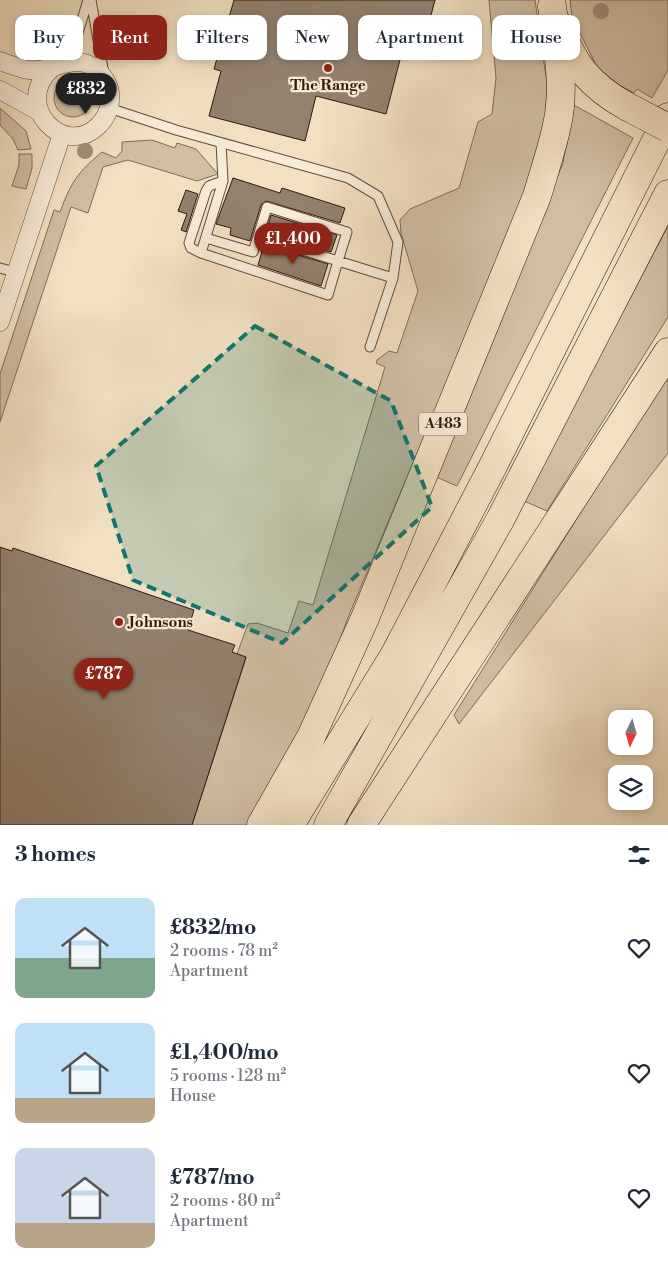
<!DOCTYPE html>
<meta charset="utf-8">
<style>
body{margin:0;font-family:"Libre Bodoni",serif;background:#f6f6f7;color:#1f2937;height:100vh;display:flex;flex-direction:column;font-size:19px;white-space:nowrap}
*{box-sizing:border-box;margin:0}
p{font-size:16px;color:#747a83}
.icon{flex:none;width:28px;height:28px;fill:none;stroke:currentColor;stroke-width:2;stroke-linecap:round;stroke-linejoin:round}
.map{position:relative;height:825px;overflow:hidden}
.sheet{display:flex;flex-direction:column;background:#fff;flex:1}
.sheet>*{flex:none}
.hud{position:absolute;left:15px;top:15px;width:639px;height:45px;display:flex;gap:10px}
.needle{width:32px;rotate:185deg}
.tools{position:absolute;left:608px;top:710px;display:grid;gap:10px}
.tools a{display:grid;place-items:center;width:45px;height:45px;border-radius:10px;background:#fff;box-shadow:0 2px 8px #0003;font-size:25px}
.price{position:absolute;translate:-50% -42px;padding:0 11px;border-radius:18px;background:#8f2418;color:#fff;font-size:16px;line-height:32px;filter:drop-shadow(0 1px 2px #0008)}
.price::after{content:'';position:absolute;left:50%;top:30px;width:15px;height:11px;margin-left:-8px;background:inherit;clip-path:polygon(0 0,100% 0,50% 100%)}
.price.on{background:#222;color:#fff}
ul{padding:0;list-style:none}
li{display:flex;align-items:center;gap:15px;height:125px;padding:0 15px}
li span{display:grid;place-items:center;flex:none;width:140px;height:100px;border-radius:10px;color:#555}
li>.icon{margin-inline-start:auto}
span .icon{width:60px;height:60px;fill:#fffc;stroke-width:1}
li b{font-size:21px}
h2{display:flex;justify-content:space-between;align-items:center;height:60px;padding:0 15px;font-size:21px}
.chip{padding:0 18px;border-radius:10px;background:#fff;box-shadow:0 2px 8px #0003;font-size:18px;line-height:45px}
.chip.on{background:#8f2418;color:#fff}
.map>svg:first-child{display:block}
.green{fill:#d0bea5;stroke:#7e6c5c}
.building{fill:#92816f;stroke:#2b1a13}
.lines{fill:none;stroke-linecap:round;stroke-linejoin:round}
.lane-casing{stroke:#5d4c3f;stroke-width:11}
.street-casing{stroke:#5d4c3f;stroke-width:19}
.primary-casing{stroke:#2b1a13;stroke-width:29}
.highway-casing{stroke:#2b1a13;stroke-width:29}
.lane{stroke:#f7ebd8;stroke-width:9}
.street{stroke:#f7ebd8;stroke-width:18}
.primary{stroke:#f2e0c3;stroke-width:28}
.highway{stroke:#f2e0c3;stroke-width:28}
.primary-bridge-casing{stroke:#2b1a13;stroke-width:29;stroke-linecap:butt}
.primary-bridge{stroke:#f2e0c3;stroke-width:28}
.tree{fill:#a08e7a}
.marked{fill:#0f766e;fill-opacity:0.2;stroke:#0f766e;stroke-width:4;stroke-dasharray:10 6;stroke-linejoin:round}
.poi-dot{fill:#8f2418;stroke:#f7ebd8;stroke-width:2}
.labels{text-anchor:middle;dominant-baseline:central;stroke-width:4.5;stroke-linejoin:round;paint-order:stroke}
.shield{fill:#f7ebd8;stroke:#68594e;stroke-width:1}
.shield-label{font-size:14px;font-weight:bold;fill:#2b1a13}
.poi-label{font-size:15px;font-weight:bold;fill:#2b1a13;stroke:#f7ebd8}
</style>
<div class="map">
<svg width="668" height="825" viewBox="0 0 668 825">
<rect width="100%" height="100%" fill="#f2e0c3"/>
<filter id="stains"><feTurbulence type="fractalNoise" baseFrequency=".004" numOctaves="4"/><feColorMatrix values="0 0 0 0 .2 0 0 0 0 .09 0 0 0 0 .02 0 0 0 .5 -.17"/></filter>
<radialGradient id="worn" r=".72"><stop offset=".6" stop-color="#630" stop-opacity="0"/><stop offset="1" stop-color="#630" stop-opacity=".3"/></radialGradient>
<path class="green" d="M489,0H535L547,84L545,129L531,183L349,615L304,737L251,825H192L246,658L237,654L248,624L257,623L288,633L299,601L313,605L385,367L376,363L377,360L389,351L397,353L418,291L401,233L400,220L410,209L459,188L478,122L492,114L496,78Z
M570,0H668V70L652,98L637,89L634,93L619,85L597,67L572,17Z
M54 98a19 19 0 1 1 38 0a19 19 0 1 1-38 0Z
M574,105L633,138L457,486L434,476L563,163Z
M0,108L26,131L31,149L18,150L13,139L0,125Z
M152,140L175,148L177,143L196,149L218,174L197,181L128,160L103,167L88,213L71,207L0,422V374L54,210L60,212C71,182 78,172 102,152L116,158L122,151V142Z
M19,154H32V168L26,189L12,186L19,165Z
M668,226V317L547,511L524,501Z
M668,373V453L459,724L454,715Z"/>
<path class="building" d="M234,0H435L420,57L402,52L386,114L316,96L305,141L209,116L221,71L214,69Z
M233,178L280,193L282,188L345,208L340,223L266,201L261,205L250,241L230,235L231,228L216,224Z
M186,190L198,194L186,232L181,230L187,214L178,211Z
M271,215L337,235L331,252L266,232Z
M262,244L328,264L321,286L258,265L264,245Z
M0,547L12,551L13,548L194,610L188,630L235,645L232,652L246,657L192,825H0Z"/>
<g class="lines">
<defs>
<path id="lane" d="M91,0L104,74
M63,63L78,33L88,0
M109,108L176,130L348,178L378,196L398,242L393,278L370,347
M221,143L223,181L201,253L328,295L338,261L393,278
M206,238L253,252L258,236L338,261L347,232L267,207L258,236
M201,253L191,248L189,243L206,191L209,186L223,181
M0,268L15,272"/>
<path id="street" d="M0,61C9,64 20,69 29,70C56,73 78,48 101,74C107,81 111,90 110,99C110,110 105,119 98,126C64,159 12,105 51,69
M0,90L38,111
M0,322L62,134"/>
<path id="primary" d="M559,25C573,65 590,86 628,107"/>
<path id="highway" d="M261,825L311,737L365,618L537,196C544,172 552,149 557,125C566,86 557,45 552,6
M290,825L395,654L493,466L668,117
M328,825L500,520L668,194
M361,825L668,352"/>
</defs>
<use href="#lane" class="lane-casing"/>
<use href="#street" class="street-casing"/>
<use href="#primary" class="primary-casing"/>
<use href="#highway" class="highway-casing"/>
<use href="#lane" class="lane"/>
<use href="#street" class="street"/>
<use href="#primary" class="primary"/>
<use href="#highway" class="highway"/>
<defs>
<path id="primary-bridge" d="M628,107L668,128"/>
</defs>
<use href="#primary-bridge" class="primary-bridge-casing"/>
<use href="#primary-bridge" class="primary-bridge"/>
</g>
<g class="tree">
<circle cx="601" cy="11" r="8"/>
<circle cx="85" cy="151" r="8"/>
</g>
<path class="marked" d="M255,326L391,401L432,507L282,643L133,580L96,466Z"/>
<g class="poi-dot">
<circle cx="328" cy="68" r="5"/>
<circle cx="119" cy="622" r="5"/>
</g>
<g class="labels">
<rect class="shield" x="419" y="412.5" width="48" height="23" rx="4"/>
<g class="shield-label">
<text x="443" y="424">A483</text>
</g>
<g class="poi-label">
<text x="328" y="85">The Range</text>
<text x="129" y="622" text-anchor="start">Johnsons</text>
</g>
</g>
<rect width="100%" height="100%" filter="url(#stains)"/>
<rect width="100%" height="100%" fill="url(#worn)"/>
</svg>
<div class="tools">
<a><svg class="needle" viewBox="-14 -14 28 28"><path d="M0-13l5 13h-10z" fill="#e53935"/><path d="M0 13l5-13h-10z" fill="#747a83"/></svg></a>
<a><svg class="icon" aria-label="layers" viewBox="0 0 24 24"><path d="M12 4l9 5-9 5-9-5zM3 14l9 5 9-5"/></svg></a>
</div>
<b class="price on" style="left:86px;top:115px">£832</b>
<b class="price" style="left:293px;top:265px">£1,400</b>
<b class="price" style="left:104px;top:700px">£787</b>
<div class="hud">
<a class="chip">Buy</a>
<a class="chip on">Rent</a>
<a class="chip">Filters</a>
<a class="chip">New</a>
<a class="chip">Apartment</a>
<a class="chip">House</a>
</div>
</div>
<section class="sheet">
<h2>3 homes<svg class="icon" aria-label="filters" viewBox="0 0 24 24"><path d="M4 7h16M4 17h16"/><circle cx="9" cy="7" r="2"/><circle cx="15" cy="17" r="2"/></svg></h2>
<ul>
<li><span style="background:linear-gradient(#bfe0f5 60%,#7fa58c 0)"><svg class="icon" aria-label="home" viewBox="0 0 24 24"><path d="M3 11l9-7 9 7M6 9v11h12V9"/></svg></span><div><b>£832/mo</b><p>2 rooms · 78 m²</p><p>Apartment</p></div><svg class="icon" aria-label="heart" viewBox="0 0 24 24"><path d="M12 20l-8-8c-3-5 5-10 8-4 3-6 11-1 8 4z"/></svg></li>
<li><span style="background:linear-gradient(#bfe0f5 75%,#b9a48a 0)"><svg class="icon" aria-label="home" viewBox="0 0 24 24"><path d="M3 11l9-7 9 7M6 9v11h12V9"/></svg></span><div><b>£1,400/mo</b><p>5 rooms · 128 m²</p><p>House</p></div><svg class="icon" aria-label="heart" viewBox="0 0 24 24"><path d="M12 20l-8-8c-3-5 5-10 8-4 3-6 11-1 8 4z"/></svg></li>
<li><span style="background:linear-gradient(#c9d6e8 75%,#b9a48a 0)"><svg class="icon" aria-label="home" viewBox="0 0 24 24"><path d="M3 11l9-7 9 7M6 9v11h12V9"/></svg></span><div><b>£787/mo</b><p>2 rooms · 80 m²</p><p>Apartment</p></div><svg class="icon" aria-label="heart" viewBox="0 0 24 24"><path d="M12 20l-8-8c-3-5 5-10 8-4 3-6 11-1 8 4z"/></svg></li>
</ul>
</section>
